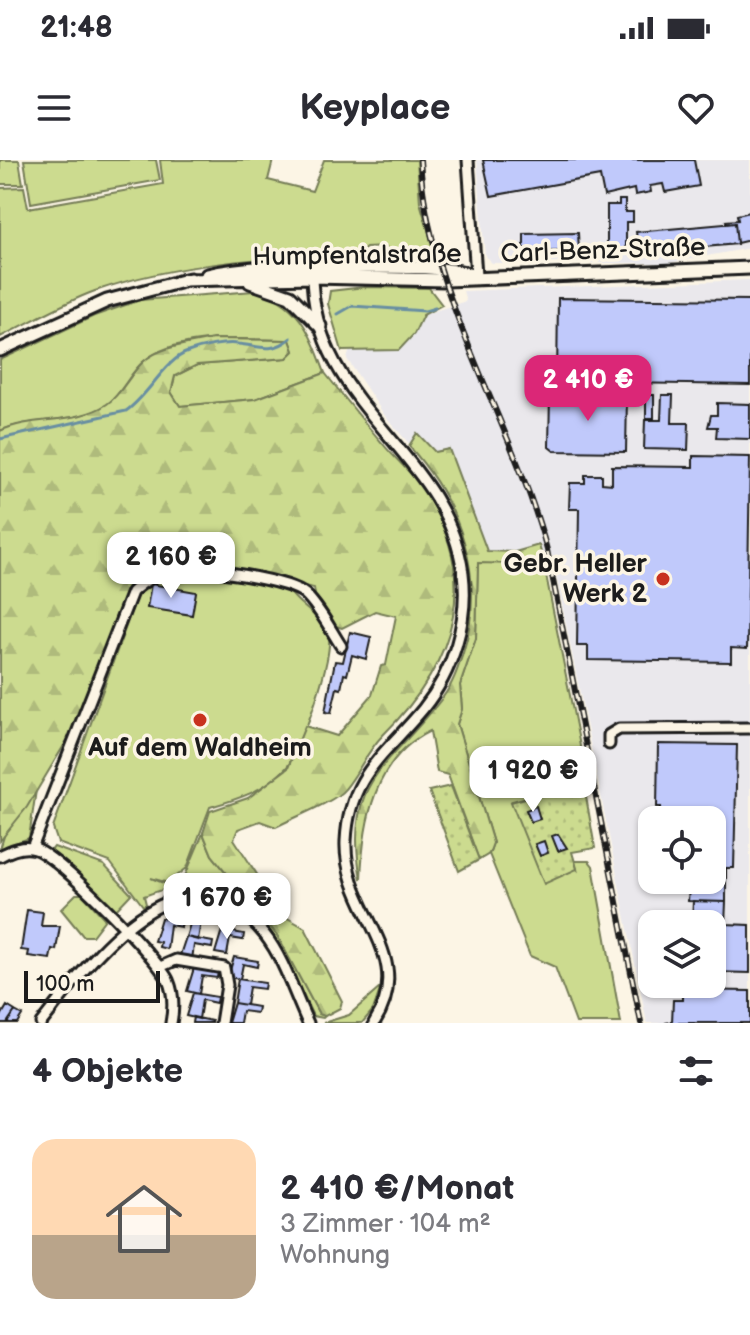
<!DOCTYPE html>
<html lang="de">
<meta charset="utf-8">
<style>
body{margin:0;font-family:"Balsamiq Sans",sans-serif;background:#f2f2f3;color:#2b2b33;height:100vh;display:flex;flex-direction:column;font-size:30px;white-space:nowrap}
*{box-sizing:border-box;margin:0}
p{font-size:26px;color:#7c7c81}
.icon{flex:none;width:44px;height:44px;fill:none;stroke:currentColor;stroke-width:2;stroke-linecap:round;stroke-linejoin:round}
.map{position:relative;height:863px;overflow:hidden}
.panel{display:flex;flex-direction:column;background:#fff;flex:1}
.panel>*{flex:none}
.fabs{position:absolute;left:638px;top:646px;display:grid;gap:16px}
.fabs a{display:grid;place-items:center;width:88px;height:88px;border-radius:16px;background:#fff;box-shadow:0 2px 6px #0004;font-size:40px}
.scale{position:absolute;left:24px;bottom:20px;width:136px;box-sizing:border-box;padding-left:8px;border:4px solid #1c1c1c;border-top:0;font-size:22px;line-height:28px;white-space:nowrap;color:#1c1c1c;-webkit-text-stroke:6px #fcf5e5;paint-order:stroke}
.price{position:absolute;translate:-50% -68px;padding:0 18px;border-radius:16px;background:#fff;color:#222;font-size:26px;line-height:52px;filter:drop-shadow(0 2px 4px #0008)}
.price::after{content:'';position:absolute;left:50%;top:48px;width:24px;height:18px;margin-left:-12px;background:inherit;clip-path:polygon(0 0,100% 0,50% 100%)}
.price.on{background:#db2777;color:#fff}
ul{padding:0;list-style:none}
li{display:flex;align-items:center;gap:24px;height:200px;padding:0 32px}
li span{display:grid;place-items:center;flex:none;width:224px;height:160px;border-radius:24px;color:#555}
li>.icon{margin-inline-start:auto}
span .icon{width:96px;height:96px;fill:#fffc;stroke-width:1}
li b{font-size:34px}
h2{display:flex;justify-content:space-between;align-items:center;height:96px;padding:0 32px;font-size:34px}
.status{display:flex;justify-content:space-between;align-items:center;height:56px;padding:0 40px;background:#fff;direction:ltr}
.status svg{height:22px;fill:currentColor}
header{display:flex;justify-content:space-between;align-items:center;height:104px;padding:0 32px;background:#fff;font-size:36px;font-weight:700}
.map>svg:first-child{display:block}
.built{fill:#eae8ec;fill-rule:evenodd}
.grass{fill:#ccdb8f;stroke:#747c56;stroke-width:2}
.forest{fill:url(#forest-firs);stroke:#747c56;stroke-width:2}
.garden{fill:url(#garden-dots);stroke:#747c56;stroke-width:2}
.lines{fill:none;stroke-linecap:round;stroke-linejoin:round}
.stream{stroke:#678ea2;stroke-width:3}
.building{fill:#c0c9fb;stroke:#1c1c1c;stroke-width:2}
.minor-casing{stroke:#1c1c1c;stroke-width:15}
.tertiary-casing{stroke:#1c1c1c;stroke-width:17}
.minor{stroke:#fcf5e5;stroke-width:9}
.tertiary{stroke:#fcf5e5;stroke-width:11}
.rail-casing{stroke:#1c1c1c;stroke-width:6}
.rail{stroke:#fcf5e5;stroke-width:3;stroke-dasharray:9;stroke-linecap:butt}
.poi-dot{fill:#c8321e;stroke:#fcf5e5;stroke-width:3}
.labels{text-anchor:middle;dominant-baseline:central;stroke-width:7;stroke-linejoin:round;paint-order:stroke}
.street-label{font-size:26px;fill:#1c1c1c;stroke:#fcf5e5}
.poi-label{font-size:26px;font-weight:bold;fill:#1c1c1c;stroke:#fcf5e5;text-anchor:end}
</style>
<div class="status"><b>21:48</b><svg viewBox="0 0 49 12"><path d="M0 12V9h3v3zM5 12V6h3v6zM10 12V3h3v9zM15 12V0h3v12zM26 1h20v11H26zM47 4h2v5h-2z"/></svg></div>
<header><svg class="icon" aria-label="menu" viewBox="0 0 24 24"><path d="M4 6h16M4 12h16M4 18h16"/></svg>Keyplace<svg class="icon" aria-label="heart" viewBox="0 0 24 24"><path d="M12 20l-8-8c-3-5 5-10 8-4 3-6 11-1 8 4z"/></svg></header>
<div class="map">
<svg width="750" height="863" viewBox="0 0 750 863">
<defs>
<pattern id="forest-firs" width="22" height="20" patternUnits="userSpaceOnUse" patternTransform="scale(2)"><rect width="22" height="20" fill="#ccdb8f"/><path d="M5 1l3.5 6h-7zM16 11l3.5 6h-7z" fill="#afbb7b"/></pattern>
<pattern id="garden-dots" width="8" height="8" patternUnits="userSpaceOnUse" patternTransform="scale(2)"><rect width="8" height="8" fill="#ccdb8f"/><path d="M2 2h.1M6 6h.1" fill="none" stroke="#afbb7b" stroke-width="1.8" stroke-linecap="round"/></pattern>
</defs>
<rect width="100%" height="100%" fill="#fcf5e5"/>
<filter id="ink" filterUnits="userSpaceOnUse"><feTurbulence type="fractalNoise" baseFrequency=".0125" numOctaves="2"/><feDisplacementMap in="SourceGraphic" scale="16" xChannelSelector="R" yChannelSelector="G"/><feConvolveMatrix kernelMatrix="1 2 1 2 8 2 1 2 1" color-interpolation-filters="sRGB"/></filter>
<g filter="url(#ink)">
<path class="built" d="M477,0H750V88L669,103H492L485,96Z
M750,120V863H647L552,395L523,402L480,398L431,309L385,256L347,199L351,186L422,155L466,141L463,131ZM652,660H712V720H652ZM652,764H712V824H652Z"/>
<path class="grass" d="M0,0H19L23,24H0Z
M24,0H156L160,20L31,43Z
M160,0H273L268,20L312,31L324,0H417L420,42L436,97L392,95L386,87L366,88L357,95C268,97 179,102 95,131C62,143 31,162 0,177V28L24,27L28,48L163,24Z
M365,127L429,128L442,145L423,155L414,174L399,190L342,191L328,144L330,131Z
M254,131C299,140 311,175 325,213L255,239L180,246L171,232L175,216L197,205L287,198L294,191L290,180C248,180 179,172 144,201C130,212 122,233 108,244C78,265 32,256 0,271V200L94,156L140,140Z
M543,400L580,586L579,597L565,599L554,630L512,641L577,709L575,701H589L593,706L621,863H576L555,807L530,796L489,694L493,683L457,564L462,549L460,525L476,478L478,402L522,404Z
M189,412L288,429C297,446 318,452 328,474C336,492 300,593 286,608C265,631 238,639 210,647L187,708L168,723L151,718L168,725L183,721L203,673L212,695L277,775L319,854L325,856L323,858L313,856C289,808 272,750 215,733L216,726C189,722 168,727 144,736L146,744L143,746L110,702L58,683L53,668L139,430L164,415Z
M36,630L29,678L0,689L6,670Z
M54,687L104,705L131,734L114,752L51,691Z
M76,734H82L105,759L92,776H83L61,749Z
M381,827L373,850L362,863H323L349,855Z"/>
<path class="forest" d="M213,179L290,180L294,191L287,198L197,205L175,216L171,232L180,246L255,239L325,213C344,237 363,261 383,284C394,298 409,310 420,325C483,416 457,502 383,575C367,591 359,612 345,629C335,642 292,658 276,667L260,661L238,669L234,679L284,756L305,768L342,841L340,848L325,856L319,854L277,775L212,695L203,673L210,651L248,638L288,608L305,566L337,576L372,535L381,506L386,505L396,456L375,451L342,468C322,464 316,446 314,428L223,410V401C187,393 153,389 130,424L93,529L69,577L27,647L0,681V271C33,255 76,265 107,244C122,234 130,214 143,202C160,186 191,184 213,179Z
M417,273L435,292L449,289L487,391L515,392L539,385L543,400L522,404L478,403L476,478L460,525L462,549L457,564L493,683L489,694L479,700L448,615L437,612L430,571C374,598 363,663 361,719C342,617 391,607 443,537C453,524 458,508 463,493C487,417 460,343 409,286Z"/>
<path class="garden" d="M579,597L595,688L572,692L577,709L544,724L511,642L554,630L565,599Z
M451,626L479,700L459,711L429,631Z"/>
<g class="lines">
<path class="stream" d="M338,154L352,146L425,151L435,148
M0,279L126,251C148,236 166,199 188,192C202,187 224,182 238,184C260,186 272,194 291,178"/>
</g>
<path class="building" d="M483,0H694L699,26L665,32L663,24L650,26L651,32L635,35L634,29L604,36L600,16L491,36Z
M619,40H625V52H633V62H626V93H607V45H619Z
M750,52V80L737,83L735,63L727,64L726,61L738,60L737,55Z
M735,63L737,84L639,93L636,72Z
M578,73L579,91L524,92V74Z
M558,138L750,140V225L557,222Z
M550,234L627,235L626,292L554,291L549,287Z
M646,235H654V258H646Z
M662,235H673L672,263H689L688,290L644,289L645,260H661Z
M717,243L750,244V279L716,278L717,267H708L711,255H717Z
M693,296L750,297L747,489L731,488V502L588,500V486H577L579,349H569L570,323H585V315H602V323L612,324V306L693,307Z
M187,393L203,397L202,404L186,402Z
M151,424L196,432L192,455L147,448Z
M350,472L371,477L366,499L352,495L347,515L344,514L341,529L337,528L331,553L325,552L335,501L343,502Z
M658,584L737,585L734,708H726V742L688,741L689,727L670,721L712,720V660H661V647H657Z
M536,646L540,659L531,662L526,650Z
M558,674L567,688L558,691L552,676Z
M544,681L548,693L540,696L535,684Z
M693,741L726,742L725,764L750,765V813L712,812V764H692Z
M27,750L43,752L41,766H60L56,790L52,789L50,799L28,796L29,791L21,790Z
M193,754L217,758L215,764L201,761L198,780L186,777Z
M161,758L182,761L181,767L170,765L167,789L159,787L160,782L154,781Z
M222,770L244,774L243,780L230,778L227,795L215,793Z
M645,773H652V811H645Z
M186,777L213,782L212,788L194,785L192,800L179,798Z
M234,797L258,801L257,807L243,804L240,819L228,817Z
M194,808L218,812L217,818L202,816L199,834L187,831Z
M238,819L265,823L264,829L249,827L246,845L234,843Z
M683,830L750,831V863H665L672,862L673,840H683Z
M193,833L217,837L216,843L202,840L199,859L186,856Z
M234,843L258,847L257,853L242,851L240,863H228Z
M7,846L15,851L7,863H1L0,858Z
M15,851L22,855L17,863H7Z
M193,857L212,861V863H192Z"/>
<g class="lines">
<defs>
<path id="minor" d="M468,0L476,116
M312,110C310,247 446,288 463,413C469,460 453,512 423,549C385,595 349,615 346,681C343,752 418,794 374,863
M609,584V575L619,569L750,568
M32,688L132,432C145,420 159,411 176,409C198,406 290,420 305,434C319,447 330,469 341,486
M0,696C11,690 23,685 35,689C59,697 157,797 168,820C174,834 174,848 171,863
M160,807L176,800L224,808L227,825L221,863
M41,863C91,800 183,672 265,775C284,799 295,836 308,863"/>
<path id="tertiary" d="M207,115C259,103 314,107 367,107C402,108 438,105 472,115
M184,120L312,117L446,120L750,108
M250,122L290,136L320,166
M0,190L107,141L190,119"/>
</defs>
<use href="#minor" class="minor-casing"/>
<use href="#tertiary" class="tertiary-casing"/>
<use href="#minor" class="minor"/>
<use href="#tertiary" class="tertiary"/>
<defs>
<path id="rail" d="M420,0C428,138 512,259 547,390L641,863"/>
</defs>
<use href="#rail" class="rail-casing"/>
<use href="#rail" class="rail"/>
</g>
</g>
<g class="poi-dot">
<circle cx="663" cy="419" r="8"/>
<circle cx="200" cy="560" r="8"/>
</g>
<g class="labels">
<g class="street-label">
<text transform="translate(603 91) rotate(-2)">Carl-Benz-Straße</text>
<text transform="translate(357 96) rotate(-1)">Humpfentalstraße</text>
</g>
<g class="poi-label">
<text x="647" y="404">Gebr. Heller<tspan x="647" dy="30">Werk 2</tspan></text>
<text x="200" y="588" text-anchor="middle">Auf dem Waldheim</text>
</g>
</g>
</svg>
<div class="fabs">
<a><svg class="icon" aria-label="locate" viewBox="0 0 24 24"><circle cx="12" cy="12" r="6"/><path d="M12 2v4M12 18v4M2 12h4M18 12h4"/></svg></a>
<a><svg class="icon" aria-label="layers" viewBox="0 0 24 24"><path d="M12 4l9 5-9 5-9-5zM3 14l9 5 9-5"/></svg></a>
</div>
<div class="scale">100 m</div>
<b class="price on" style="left:588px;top:263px">2 410 €</b>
<b class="price" style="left:171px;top:440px">2 160 €</b>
<b class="price" style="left:533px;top:654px">1 920 €</b>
<b class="price" style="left:227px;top:781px">1 670 €</b>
</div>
<section class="panel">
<h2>4 Objekte<svg class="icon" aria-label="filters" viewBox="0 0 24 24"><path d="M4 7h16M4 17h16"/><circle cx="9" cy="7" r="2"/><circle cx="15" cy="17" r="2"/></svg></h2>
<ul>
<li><span style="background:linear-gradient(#ffd9b3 60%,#b9a48a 0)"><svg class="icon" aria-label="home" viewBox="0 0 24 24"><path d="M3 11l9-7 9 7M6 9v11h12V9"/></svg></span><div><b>2 410 €/Monat</b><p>3 Zimmer · 104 m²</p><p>Wohnung</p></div></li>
</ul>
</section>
